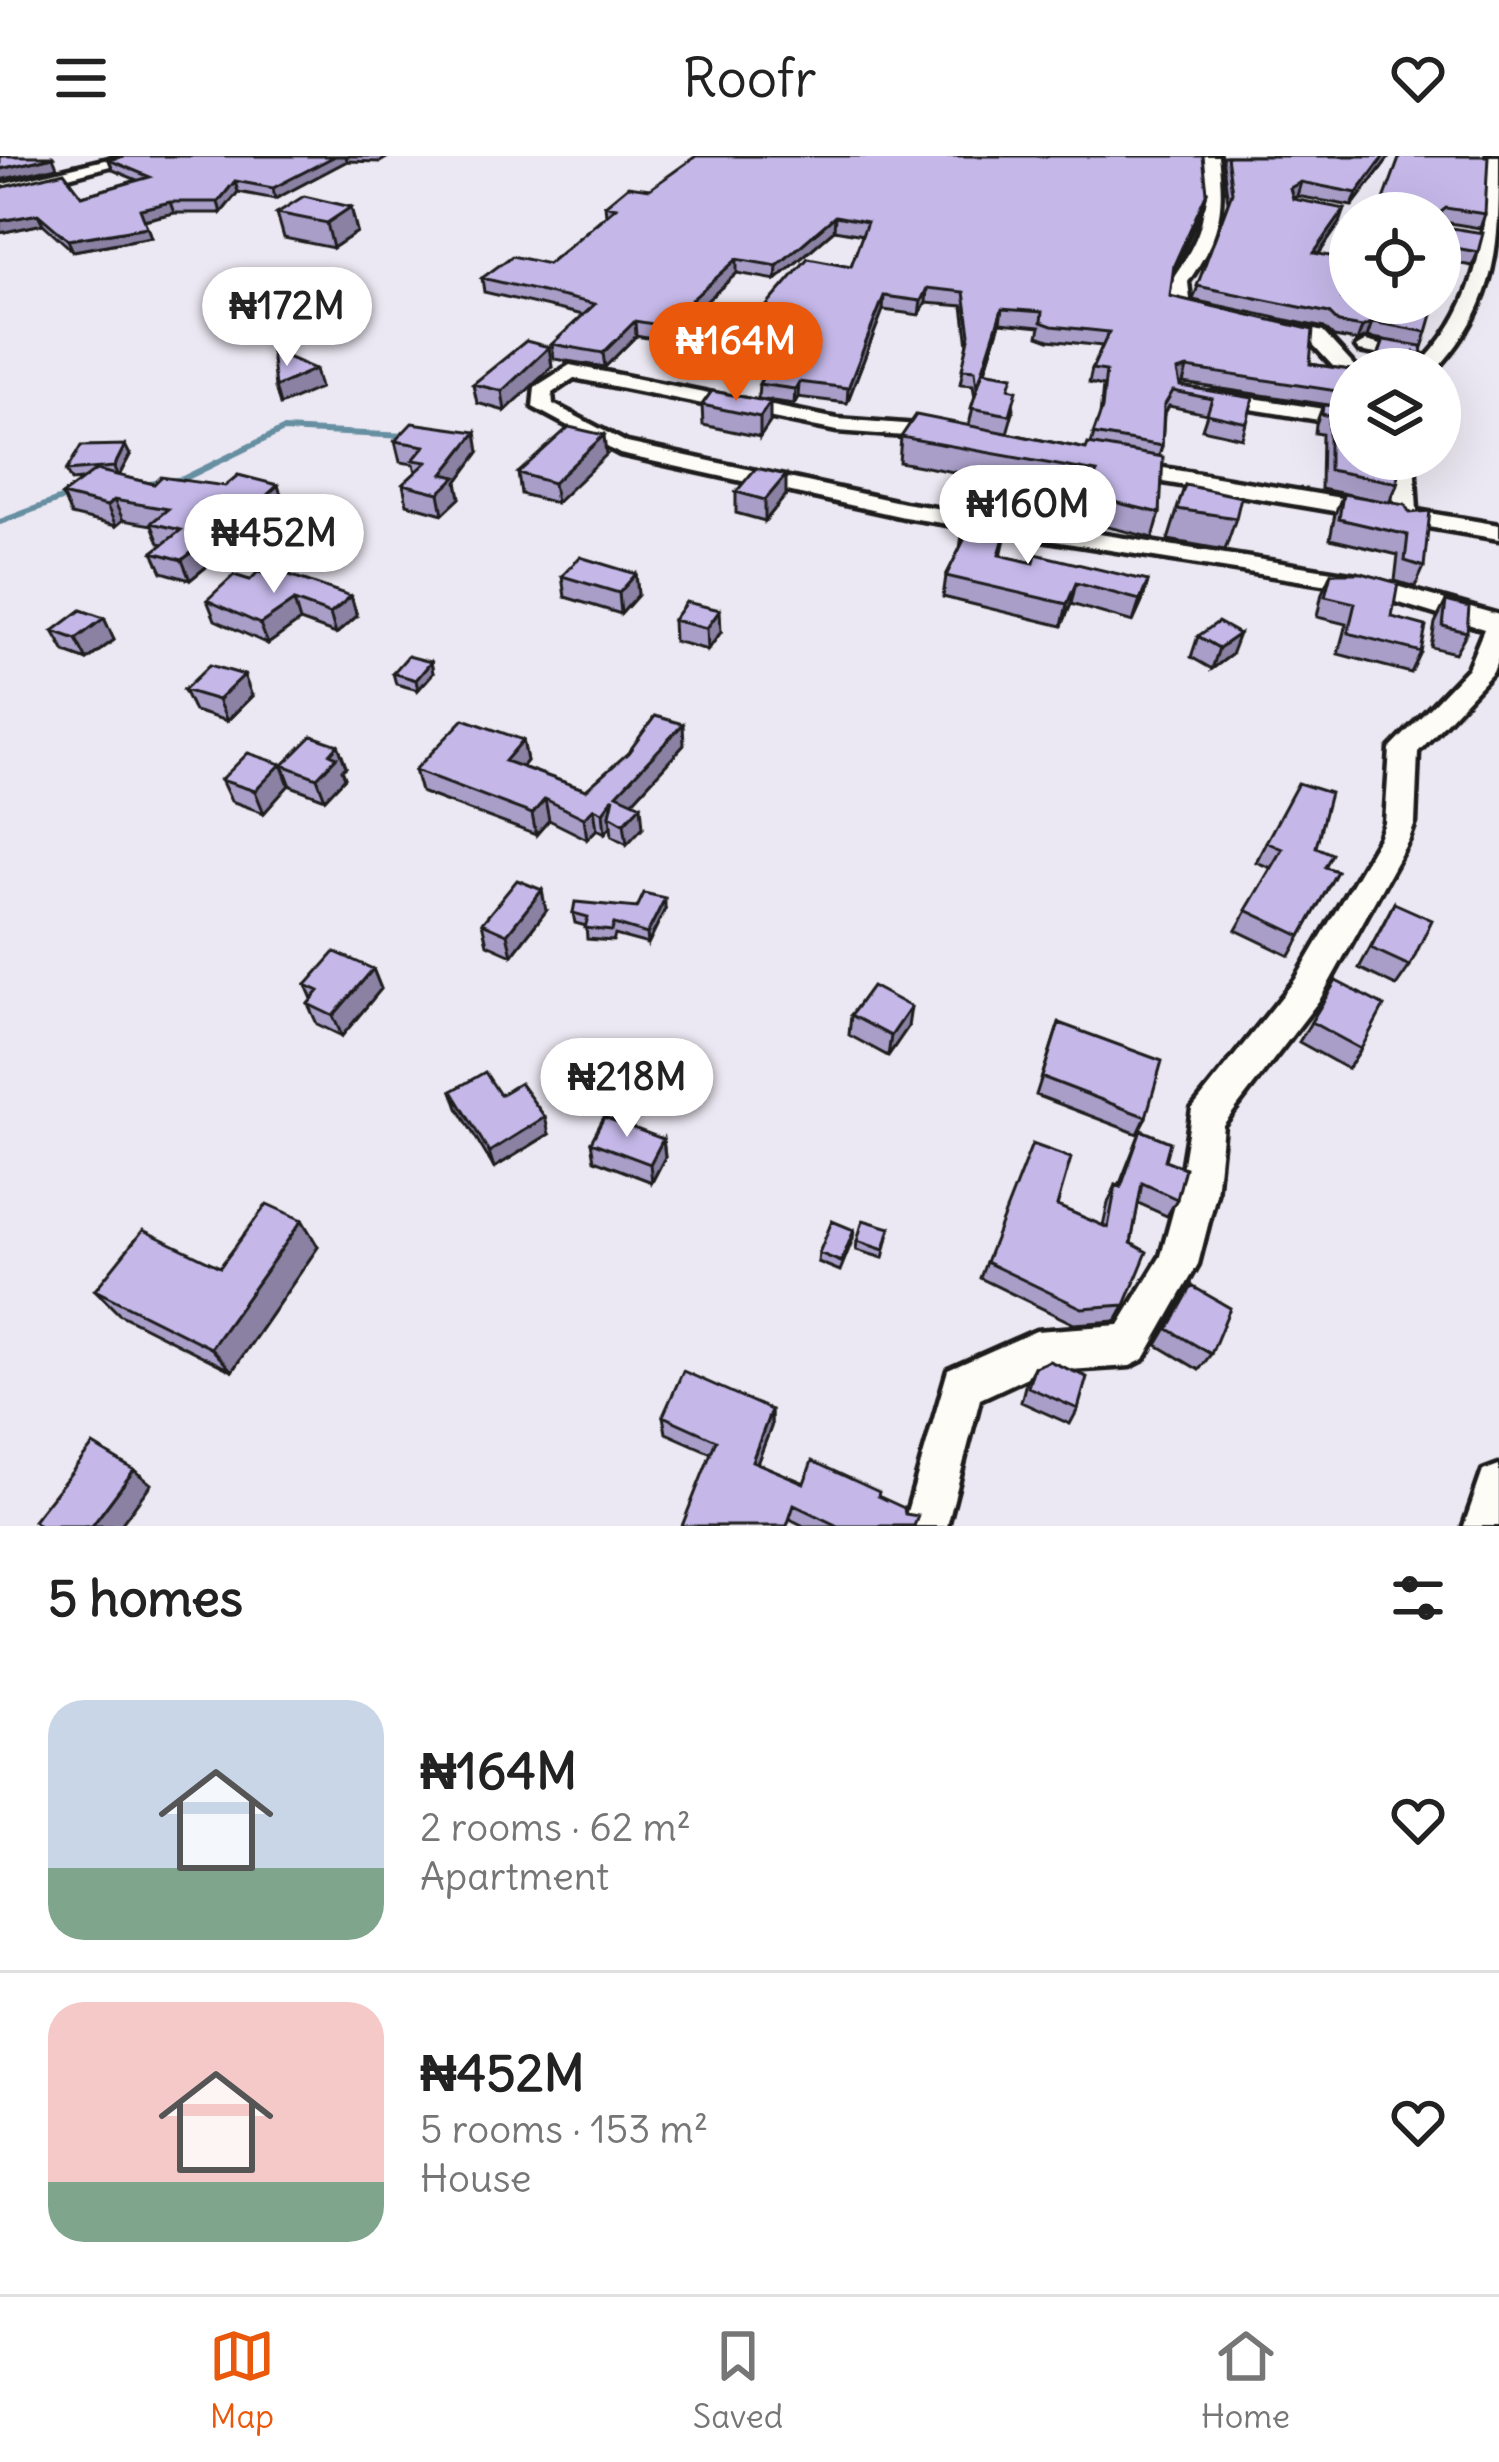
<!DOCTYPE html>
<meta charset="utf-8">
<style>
body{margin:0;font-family:Delius,sans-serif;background:#f2f2f2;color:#222;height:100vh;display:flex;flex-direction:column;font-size:45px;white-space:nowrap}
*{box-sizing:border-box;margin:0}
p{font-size:39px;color:#767676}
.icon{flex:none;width:66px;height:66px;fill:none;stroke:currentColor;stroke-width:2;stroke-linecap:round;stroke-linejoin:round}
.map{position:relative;height:1370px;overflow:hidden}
.side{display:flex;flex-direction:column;background:#fff;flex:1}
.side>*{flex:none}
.tools{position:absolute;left:1329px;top:36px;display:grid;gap:24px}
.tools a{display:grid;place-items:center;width:132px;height:132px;border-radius:50%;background:#fff;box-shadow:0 12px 48px #0002;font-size:60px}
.price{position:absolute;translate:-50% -102px;padding:0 27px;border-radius:42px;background:#fff;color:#222;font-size:39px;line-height:78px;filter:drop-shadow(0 3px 6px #0008)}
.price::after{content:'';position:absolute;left:50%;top:72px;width:36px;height:27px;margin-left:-18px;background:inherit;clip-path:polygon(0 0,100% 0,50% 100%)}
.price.selected{background:#ea580c;color:#fff}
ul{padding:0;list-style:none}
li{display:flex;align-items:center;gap:36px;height:300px;padding:0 48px}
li+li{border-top:3px solid #e0e0e0}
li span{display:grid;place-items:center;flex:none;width:336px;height:240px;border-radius:36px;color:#555}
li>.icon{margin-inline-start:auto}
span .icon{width:144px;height:144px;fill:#fffc;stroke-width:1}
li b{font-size:51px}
h2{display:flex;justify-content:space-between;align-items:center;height:144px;padding:0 48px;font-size:51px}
header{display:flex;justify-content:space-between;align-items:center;height:156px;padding:0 48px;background:#fff;font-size:54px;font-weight:600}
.tab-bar{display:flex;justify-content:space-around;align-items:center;height:168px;border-top:3px solid #e0e0e0;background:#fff;font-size:33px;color:#767676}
.tab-bar a{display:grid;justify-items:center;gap:6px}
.tab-bar .selected{color:#ea580c}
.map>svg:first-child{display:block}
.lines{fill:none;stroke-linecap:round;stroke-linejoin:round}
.stream{stroke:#668fa1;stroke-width:6}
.minor-casing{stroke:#1c1c1c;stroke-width:9}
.minor{fill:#fdfcf7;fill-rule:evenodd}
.wall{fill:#a99ec8;stroke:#1c1c1c;stroke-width:3;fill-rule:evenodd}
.shaded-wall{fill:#8a81a3;stroke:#1c1c1c;stroke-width:3}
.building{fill:#c5b8e9;stroke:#1c1c1c;stroke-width:3;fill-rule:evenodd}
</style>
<header><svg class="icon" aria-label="menu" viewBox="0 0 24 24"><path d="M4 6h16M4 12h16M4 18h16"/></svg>Roofr<svg class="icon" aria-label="heart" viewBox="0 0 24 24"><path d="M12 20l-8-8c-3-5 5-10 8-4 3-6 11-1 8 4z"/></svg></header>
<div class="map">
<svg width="1499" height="1370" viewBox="0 0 1499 1370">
<rect width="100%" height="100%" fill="#ece8f3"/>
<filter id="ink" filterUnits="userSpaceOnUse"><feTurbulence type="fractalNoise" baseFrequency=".00833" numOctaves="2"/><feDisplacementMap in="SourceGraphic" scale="24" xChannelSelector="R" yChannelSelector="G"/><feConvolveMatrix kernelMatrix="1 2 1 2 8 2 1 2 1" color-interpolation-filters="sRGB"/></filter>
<g filter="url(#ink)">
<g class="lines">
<path class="stream" d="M143,329L183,323L283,274L406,280
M0,366L69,340"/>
<defs>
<path id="minor" d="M121,0H148L0,39V29Z
M1202,0H1218C1225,55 1220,79 1188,126L1191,152L1215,160L1206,166L1175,160L1170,126C1204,78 1209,57 1202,0Z
M1487,0H1499C1499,89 1499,144 1437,213H1416L1422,206L1359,195L1356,191L1366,185L1427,201C1479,144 1488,75 1487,0Z
M1277,165L1323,176L1357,213H1350V223L1343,221L1309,184L1270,175L1268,171Z
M570,209L837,263L945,271L956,277L945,283L837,275L574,222L552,237L553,248L627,287L904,347L1357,419L1499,459V500L1493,516L1418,596L1415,667L1409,683L1320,843L1223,969L1216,1038L1198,1108L1144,1203L1130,1210L1038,1216L980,1243L947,1370H903L948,1214L1036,1175L1119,1169L1161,1100L1178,1038L1192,953L1296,823L1379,682L1385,667L1390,593L1468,512L1484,473L1354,433L904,361L620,298L533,251L535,231Z
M1214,236L1350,257V269L1207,246L1204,242Z
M1392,303H1414L1417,355L1499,369V383L1122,319L1111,312L1122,305L1394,351Z
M1499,1309V1370H1464L1483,1315Z"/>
</defs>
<use href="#minor" class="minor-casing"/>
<use href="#minor" class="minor"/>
</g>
<path class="wall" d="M124,0H390L380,6L347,5L275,43L238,36L221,57H174L144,64L151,81L73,95L43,68L0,77V32L82,40L137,24L113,14L109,4Z
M1222,0H1390L1352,50L1297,40L1293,42L1340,67L1319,98L1344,142L1389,151L1424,150L1427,176L1415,213H1373L1384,184L1367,181L1357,185L1334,181L1324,172L1193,144L1228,46Z
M1400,0L1485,58L1480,72L1443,66L1445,71L1478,96L1472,110L1440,104V57Z
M650,33L1207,36L1204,49L1173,118L1170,140L1310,208L1350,214V246L1348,251L1398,327L1389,347L1424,411L1415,431L1395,425L1398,399L1330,383L1335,358L1343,338L1386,346L1321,333L1322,278L1315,277L1316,268L1323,249L1335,250L1183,227L1180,228V230L1253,242L1242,282L1202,273L1207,258L1169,250L1164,259L1162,290L1159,300L1160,357L1153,382L1079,364L1084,340L899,306L901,281L969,269L975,242L973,229L960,228L968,189L963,150L926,147L919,159L883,154L847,247L798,241L794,248L758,243L759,228L778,195L735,191L720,205L688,198V189L636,180L605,211L554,203L552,188L583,159L484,136L482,122L548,108L606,59L605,49ZM834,74L863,79L851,110L757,161L700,151L737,117L776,124ZM1000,167L1040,171L1038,180L1049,184L1102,190L1092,213L1089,227L1103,230L1100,260L1091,288L1086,293L1007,277L1014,253L1011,233L985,215Z
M351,51L357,76L333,92L284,82L277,57Z
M549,191L552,211L505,255L477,247L473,228Z
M712,235L770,266L760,281L703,269L702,249Z
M395,285L479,296L457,326L460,342L443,358L407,348L403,328L416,316L414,308L400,306Z
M130,299L119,320L154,328L284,349L225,405L216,403L190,424L162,416L153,396L164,388L159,387L152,369L123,364L116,370L71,359L62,339L82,324L71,325L66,315Z
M606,299L556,347L521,338L518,317Z
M1185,329L1236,362L1225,394L1168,384Z
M736,336L786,339L765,365L736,357Z
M1010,361L1001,400L1034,407L1148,425L1142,446L1133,466L1071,448L1062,470L943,441L946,420L960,393L963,372Z
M1331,417L1392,461L1421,496L1411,517L1338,498L1346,468L1317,461L1322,437Z
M636,418L638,439L621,458L565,441L562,420Z
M250,424L351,440L357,460L336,478L300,465L268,488L215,464L207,444Z
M1446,445L1467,476L1455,497L1431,491L1435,467Z
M104,462L114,484L87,504L65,496L53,475Z
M673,464L721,476L708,494L674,485Z
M1198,480L1231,499L1212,513L1191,501Z
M431,506L433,517L418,534L396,528L393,517Z
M184,534L252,540L227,565L194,555Z
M523,584L527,605L522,611L586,634L684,589L633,645L643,671L627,688L612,680L611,670L605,677L597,673L587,683L549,664L536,679L421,636L415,614Z
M338,589L346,611L342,614L345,622L325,643L291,630L283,609Z
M221,624L289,629L264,657L231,645Z
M1266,686L1316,691L1325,711L1337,715L1290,800L1236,774L1271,712L1256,706Z
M1394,747L1410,810L1396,830L1359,812Z
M637,752L665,753L648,788L615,779L613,785L587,783L586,770L575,767L573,757Z
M546,755L512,799L487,788L482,767Z
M373,813L381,833L342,880L317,868L308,848L312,843L306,829Z
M1336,825L1361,893L1348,913L1299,886Z
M851,859L908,871L888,900L849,879Z
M1059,867L1146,961L1138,978L1036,939Z
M452,935L500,939L549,978L494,1012L458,952Z
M1141,974L1165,1004L1177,1043L1167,1060L1138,1047L1131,1087L1125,1149L1116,1165L1074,1168L980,1122L986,1106L1057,1050L1103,1070L1108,1047L1116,1029L1119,1030Z
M663,983L665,1001L652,1026L594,1004L591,986Z
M302,1064L318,1091L232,1215L119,1158L95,1134L220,1111Z
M890,1072L883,1102L856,1094L857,1085Z
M854,1074L853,1083L840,1115L818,1106L819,1097Z
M1192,1130L1211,1198L1199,1214L1157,1189Z
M1034,1211L1078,1253L1070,1268L1021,1246L1026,1226Z
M771,1254V1271L757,1307L804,1327L878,1340L905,1358L914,1370H804L792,1364L711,1297L666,1277L663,1260Z"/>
<path class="shaded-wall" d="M335,0H346L347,5L275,43L273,32Z
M1384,0H1390L1352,50L1357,37Z
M53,1L57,11L0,24V13Z
M235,25L238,36L221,57L218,46Z
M1301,26L1297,40L1286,45L1290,32Z
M1207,36L1204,49L1171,123L1174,109Z
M170,46L174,57L143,64L140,53Z
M351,51L357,76L333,92L327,67Z
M1345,53L1340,67L1309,111L1314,97Z
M38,58L43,68L0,77V65Z
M835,60L834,74L776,124L777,110Z
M147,71L151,81L73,95L68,84Z
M737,103V117L687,163V148Z
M927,132L926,147L919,159L921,145Z
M884,140L883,154L847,247L848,232Z
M1002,153L1000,167L975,247L977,232Z
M635,165L636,180L605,211L603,197Z
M1372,166L1367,181L1357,185L1362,171Z
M735,177V191L720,205V191Z
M549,191L552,211L505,255L502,235Z
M1187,212L1183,227L1173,230L1177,215Z
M315,213L320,232L280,249L275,231Z
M799,226L798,241L794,248L795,233Z
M770,246V266L760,281V261Z
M476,276L479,296L457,326L460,342L443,358L439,337L443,318Z
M604,279L606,299L556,347L553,327Z
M125,289L130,299L118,321L114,311Z
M786,319V339L765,365V344Z
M278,329L284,349L225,405L217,385Z
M114,344L123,364L116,370L107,350Z
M209,383L216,403L190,424L182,404Z
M636,418L638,439L621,458L619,437Z
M1148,425L1142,446L1133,466L1140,444Z
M1076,427L1071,448L1062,470L1067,448Z
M351,440L357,460L336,478L330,458Z
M294,445L300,465L268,488L260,468Z
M720,454L721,476L708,494L707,472Z
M104,462L114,484L87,504L76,483Z
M1239,478L1231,499L1212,513L1219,492Z
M431,506L433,517L418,534L416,524Z
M244,519L252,540L227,565L218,544Z
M683,568L684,589L620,659L617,638Z
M523,584L527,605L510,626L505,605Z
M338,589L346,611L342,614L345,622L325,643L317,622L330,598Z
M281,608L289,629L264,657L255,635Z
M614,641L610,659L611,670L605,677L603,656Z
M545,643L549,664L536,679L532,658Z
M641,649L643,671L627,688L624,667Z
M594,652L597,673L587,683L584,662Z
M542,734L546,755L512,799L507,778Z
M665,742V753L648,788L647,778Z
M373,813L381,833L342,880L333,860Z
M911,851L908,871L888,900L891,880Z
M545,961L549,978L494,1012L489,996Z
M663,983L665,1001L652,1026L650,1008Z
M302,1064L318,1091L232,1215L211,1192Z
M771,1254V1271L752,1321V1305Z
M134,1314L151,1328L120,1370H92Z"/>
<path class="building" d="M0,0H52L53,1L0,13Z
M124,0H335L273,32L235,25L218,46H170L140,53L147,71L68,84L38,58L0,65V32L64,16L82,40L150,21L109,4Z
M696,0H1203L1207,36L1174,109L1170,140L1313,174L1310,208L1350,214V237L1187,212L1177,215L1180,230L1253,242L1247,267L1207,258L1212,243L1173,235L1164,250L1162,290L1093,278L1102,253L1106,215L1092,213L1109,176L1052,170L1041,166L1042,156L1002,153L977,232L975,214L962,213L970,178L964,136L927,132L921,145L884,140L848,232L799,226L795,233L759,228L787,181L735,177L720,191L687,183L696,175L635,165L603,197L552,188L595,148L482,122L512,100L548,108L616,51L605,49L628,30L650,33ZM835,60L867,66L851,110L808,102L757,161L687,148L737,103L777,110Z
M1227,0H1384L1357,37L1301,26L1290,32L1293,43L1345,53L1314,97L1350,104V125L1342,142L1350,143V147H1368L1389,151L1391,147H1425L1424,150L1434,152L1427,176L1372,166L1362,171L1339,167L1329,157L1197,130L1232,36Z
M1400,0H1488L1485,58L1446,52L1441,56L1445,71L1483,77L1478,96L1444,90L1440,101V57H1379Z
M304,40L351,51L327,67L277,57Z
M1384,184L1421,190L1422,198L1414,196L1410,211L1377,204Z
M526,185L549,191L502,235L473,228Z
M271,194L315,213L275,231Z
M983,215L1013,220L1009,232L1017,234L1010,259L971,252Z
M712,235L770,246L760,261L702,249Z
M1323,249L1350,251V303H1397L1398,327L1329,314V260L1322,258Z
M916,259L1086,293L1088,288L1163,301L1160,357L1085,339L1097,316L901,281Z
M412,267L476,276L443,318L456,321L439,337L403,328L427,306L413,304L425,290L395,285Z
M569,271L604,279L553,327L518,317Z
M125,289L114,311L66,315L81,290Z
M756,312L786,319L765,344L736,336Z
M96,314L154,328L161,321L225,330L238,319L278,329L217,385L209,383L182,404L153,396L181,374L151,367L168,353L114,344L107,350L62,339Z
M1185,329L1241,341L1236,362L1177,353Z
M1343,338L1405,349L1410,357L1430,355L1424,411L1405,405L1408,379L1339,363Z
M968,355L1010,361L999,399L1034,407L1036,398L1148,425L1140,444L1076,427L1067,448L946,420L969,374L963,372Z
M580,401L636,418L619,437L562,420Z
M275,414L351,440L330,458L294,445L260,468L207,444L234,419L250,424L258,416L269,419Z
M1331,417H1362L1398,427L1392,461L1426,470L1421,496L1348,477L1355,447L1325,440Z
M1446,445L1469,451L1467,476L1443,470Z
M686,446L720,454L707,472L673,464Z
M81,454L104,462L76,483L53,475Z
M1218,466L1239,478L1219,492L1198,480Z
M408,500L431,506L416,524L393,517Z
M210,509L244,519L218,544L184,534Z
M655,560L683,568L617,638L641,649L624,667L610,659L614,641L603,656L594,652L584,662L545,643L532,658L415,614L464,563L523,584L505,605L586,634L628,597Z
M312,580L338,589L330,598L337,601L317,622L283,609Z
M248,597L281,608L255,635L221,624Z
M1298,627L1330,637L1316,691L1332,698L1325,711L1337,715L1301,780L1246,754L1282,693L1266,686Z
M517,724L542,734L507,778L482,767Z
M644,737L665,742L647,778L614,768L612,775L585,772L588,761L573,757L575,746L637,752Z
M1394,747L1432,764L1410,810L1371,792Z
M335,796L373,813L333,860L308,848L319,835L306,829Z
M1336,825L1384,850L1361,893L1311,866Z
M872,830L911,851L891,880L851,859Z
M1059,867L1162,905L1146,961L1042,921Z
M485,916L500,939L520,927L545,961L489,996L452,935Z
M604,961L663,983L650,1008L591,986Z
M1141,974L1170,986L1165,1004L1185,1012L1177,1043L1142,1027L1131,1087L1147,1096L1125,1149L1082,1152L986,1106L1032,988L1071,1002L1057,1050L1108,1072L1116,1029L1121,1031Z
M267,1048L302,1064L211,1192L95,1134L143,1074L220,1111Z
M863,1064L890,1072L884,1094L857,1085Z
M832,1065L854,1074L841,1106L819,1097Z
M1192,1130L1230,1152L1211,1198L1168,1173Z
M1049,1205L1087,1221L1078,1253L1028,1231L1034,1211Z
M683,1215L771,1254L752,1305L804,1327L812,1305L879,1336L878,1340L904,1352L905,1358L918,1360L914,1370H838L794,1349L787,1370H682L716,1284L663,1260Z
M93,1289L134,1314L92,1370H40L33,1365Z"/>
</g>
</svg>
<div class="tools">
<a><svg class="icon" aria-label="locate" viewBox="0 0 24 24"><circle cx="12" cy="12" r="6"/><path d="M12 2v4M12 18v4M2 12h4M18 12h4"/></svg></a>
<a><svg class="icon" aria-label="layers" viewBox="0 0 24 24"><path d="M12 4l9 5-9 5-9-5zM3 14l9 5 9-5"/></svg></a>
</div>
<b class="price" style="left:287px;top:213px">₦172M</b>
<b class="price selected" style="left:736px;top:248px">₦164M</b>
<b class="price" style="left:1028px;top:411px">₦160M</b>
<b class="price" style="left:274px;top:440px">₦452M</b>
<b class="price" style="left:627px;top:984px">₦218M</b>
</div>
<section class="side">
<h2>5 homes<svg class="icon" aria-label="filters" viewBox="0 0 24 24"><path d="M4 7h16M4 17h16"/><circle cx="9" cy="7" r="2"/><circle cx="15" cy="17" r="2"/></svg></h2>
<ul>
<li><span style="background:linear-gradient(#c9d6e8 70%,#7fa58c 0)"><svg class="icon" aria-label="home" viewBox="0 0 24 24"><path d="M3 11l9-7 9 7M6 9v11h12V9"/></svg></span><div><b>₦164M</b><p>2 rooms · 62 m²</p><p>Apartment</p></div><svg class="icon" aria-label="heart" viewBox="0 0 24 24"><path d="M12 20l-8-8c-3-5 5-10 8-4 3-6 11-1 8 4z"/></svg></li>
<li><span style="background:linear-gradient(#f6c9c9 75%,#7fa58c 0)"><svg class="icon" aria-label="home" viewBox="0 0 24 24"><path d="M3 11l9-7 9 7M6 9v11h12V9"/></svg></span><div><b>₦452M</b><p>5 rooms · 153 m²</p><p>House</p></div><svg class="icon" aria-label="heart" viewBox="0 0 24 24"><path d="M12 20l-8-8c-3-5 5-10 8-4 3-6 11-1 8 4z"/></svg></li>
</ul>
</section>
<nav class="tab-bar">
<a class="selected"><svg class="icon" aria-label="map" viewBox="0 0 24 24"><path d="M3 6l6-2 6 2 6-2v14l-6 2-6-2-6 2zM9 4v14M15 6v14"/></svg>Map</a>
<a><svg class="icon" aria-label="saved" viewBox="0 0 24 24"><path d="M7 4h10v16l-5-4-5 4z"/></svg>Saved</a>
<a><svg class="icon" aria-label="home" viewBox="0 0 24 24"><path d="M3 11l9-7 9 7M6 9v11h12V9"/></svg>Home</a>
</nav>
